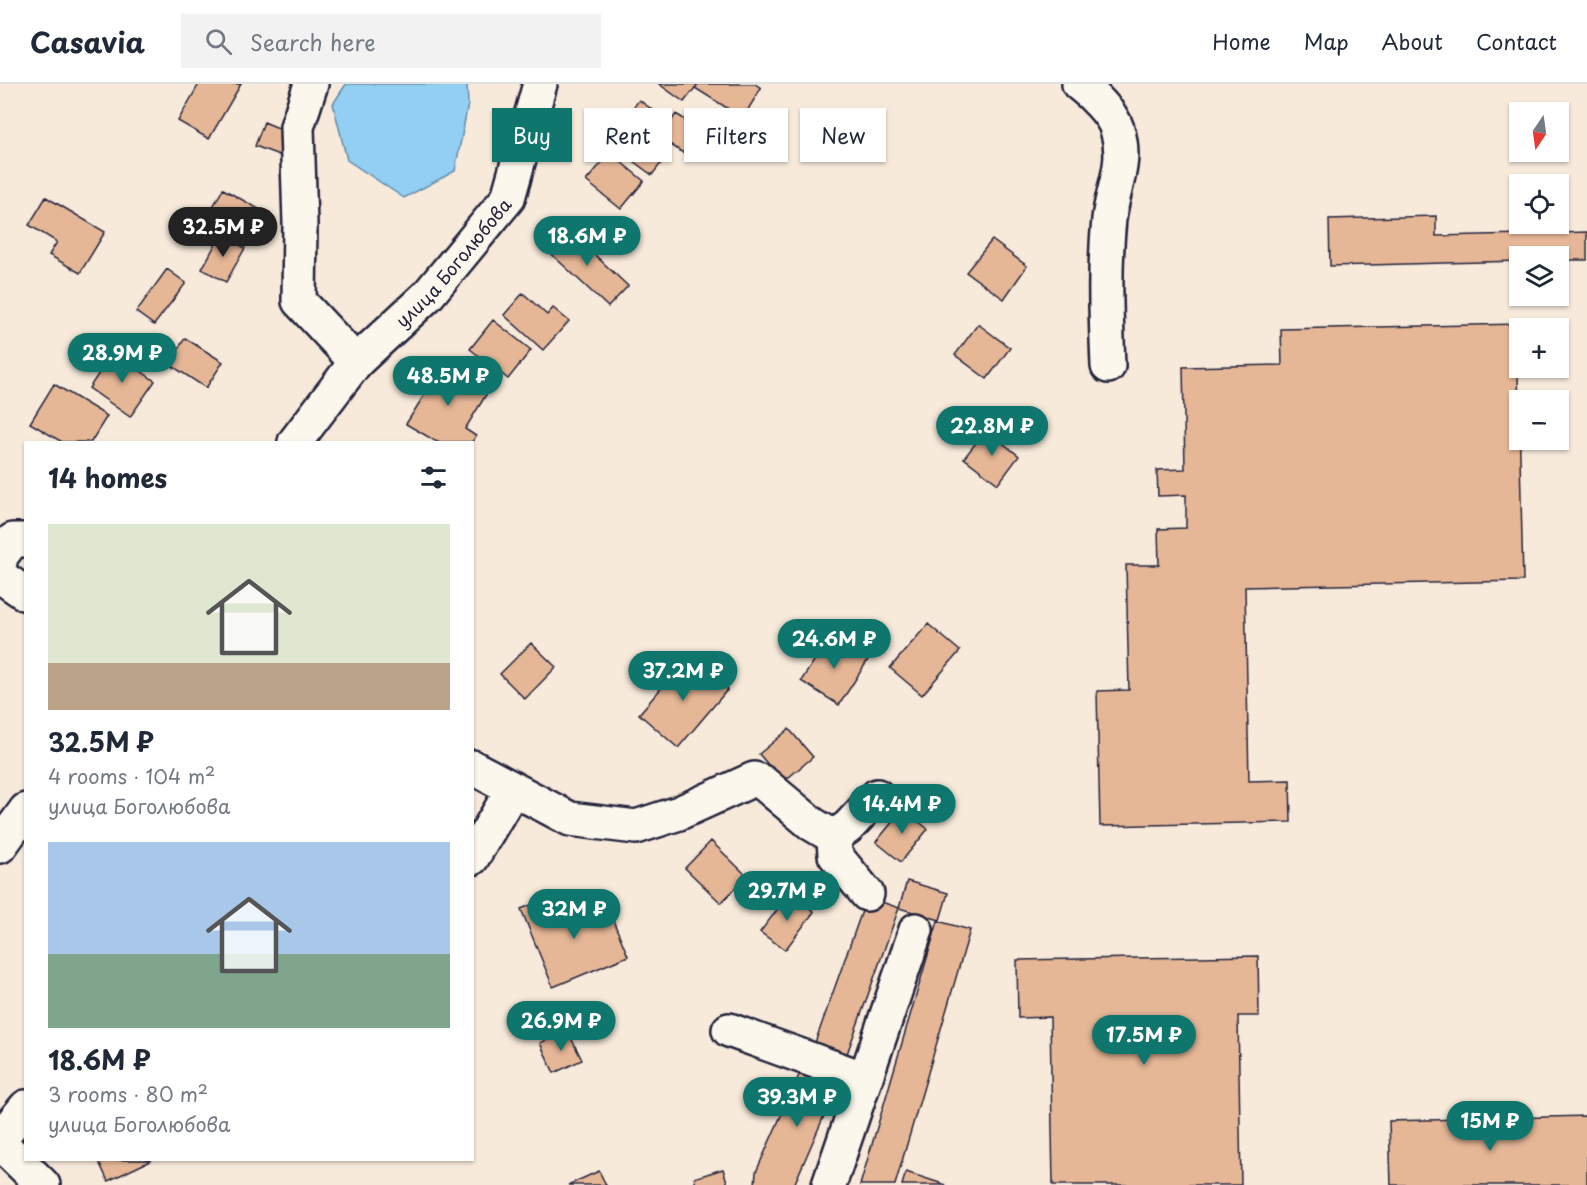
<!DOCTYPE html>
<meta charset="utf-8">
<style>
body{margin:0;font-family:"Playpen Sans",sans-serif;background:#f2f2f3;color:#1f2937;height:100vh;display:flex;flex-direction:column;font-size:22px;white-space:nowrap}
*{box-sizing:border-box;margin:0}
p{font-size:20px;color:#747a83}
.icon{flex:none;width:33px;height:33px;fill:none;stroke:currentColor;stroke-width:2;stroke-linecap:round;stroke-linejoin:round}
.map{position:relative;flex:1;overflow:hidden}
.side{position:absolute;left:24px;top:357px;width:450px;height:720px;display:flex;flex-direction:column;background:#fff;border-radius:0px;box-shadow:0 2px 4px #0004}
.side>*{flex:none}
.banner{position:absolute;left:492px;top:24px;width:570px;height:54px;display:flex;gap:12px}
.needle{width:39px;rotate:193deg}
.controls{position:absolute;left:1509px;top:18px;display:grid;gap:12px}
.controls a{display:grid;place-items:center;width:60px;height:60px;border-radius:0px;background:#fff;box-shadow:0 2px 4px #0004;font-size:30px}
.price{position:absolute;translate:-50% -51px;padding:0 14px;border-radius:21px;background:#0f766e;color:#fff;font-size:20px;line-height:39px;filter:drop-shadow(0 2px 3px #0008)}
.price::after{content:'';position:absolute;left:50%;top:36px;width:18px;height:14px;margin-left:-9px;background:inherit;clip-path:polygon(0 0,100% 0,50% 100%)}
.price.on{background:#222;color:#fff}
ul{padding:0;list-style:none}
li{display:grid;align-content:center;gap:12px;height:318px;padding:0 24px}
li span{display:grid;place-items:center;height:186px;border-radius:0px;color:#555}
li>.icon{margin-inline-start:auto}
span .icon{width:108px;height:108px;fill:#fffc;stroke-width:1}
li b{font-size:26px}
h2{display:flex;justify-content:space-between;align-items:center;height:72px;padding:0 24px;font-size:26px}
.chip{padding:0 21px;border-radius:0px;background:#fff;box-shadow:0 2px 4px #0004;font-size:21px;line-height:54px}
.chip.on{background:#0f766e;color:#fff}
header{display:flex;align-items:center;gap:36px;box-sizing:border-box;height:84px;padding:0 30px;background:#fff;border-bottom:2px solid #e0e1e3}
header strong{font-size:28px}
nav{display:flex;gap:33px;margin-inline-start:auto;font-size:21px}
.search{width:420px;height:54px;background:#f2f2f3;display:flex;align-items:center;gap:15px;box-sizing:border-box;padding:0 21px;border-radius:0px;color:#747a83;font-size:22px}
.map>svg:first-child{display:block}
.water{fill:#92cff3;stroke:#658aa9;stroke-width:1.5}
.building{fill:#e6b797;stroke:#22223b;stroke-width:1.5;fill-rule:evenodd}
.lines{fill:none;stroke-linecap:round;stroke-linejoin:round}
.minor-casing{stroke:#22223b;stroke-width:38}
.minor{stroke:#fbf7ec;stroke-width:33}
.labels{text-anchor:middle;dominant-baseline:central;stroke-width:4.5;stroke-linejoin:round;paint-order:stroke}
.street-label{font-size:18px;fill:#22223b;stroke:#fbf7ec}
</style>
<header>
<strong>Casavia</strong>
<div class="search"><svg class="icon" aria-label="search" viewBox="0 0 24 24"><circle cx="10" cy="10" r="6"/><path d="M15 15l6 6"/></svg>Search here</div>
<nav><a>Home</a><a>Map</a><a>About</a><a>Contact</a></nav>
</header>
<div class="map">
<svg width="1587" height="1101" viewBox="0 0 1587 1101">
<rect width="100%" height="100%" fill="#f7eadb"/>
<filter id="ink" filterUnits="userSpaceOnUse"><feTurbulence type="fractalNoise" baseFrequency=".0167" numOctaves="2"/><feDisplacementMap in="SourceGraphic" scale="12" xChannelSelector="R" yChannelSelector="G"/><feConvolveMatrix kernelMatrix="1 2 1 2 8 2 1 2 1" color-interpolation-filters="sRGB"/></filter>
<g filter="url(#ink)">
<path class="water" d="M346,0H467L468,20L455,87L404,114L347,76L333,20Z"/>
<path class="building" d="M199,0H241L209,55L178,37Z
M659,0H698L684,18Z
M698,0H755L761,4L743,34L695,4Z
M639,16L664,34L649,55L669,69L652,91L607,58Z
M676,30L706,49L691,74L660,54Z
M264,38L288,48L279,71L255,62Z
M610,69L644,97L621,125L586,97Z
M223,105L264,128L251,151L210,128Z
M46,113L105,148L80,189L49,171L57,158L29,141Z
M1436,132V152L1525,150L1524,140H1558V149L1587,148V176H1558V172H1520V177L1330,182L1329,135Z
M566,144L628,202L608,223L546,165Z
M221,150L245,164L226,198L202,185Z
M992,156L1027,182L1004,215L966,188Z
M167,185L186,199L154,241L136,228Z
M523,209L547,231L553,224L569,237L543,266L504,231Z
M493,236L531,266L508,295L470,265Z
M1565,239L1566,287L1518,289L1523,497L1245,503L1249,697L1290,696L1291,738L1100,742L1097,607L1129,606L1126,481H1159L1158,445L1186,444V411L1158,412L1157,386L1185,385L1183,283L1282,281L1281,245ZM1520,244H1558V284H1520Z
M978,240L1010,264L987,295L955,271Z
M185,254L223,278L206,304L169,280Z
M113,268L155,297L130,333L89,304Z
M445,278L489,306L465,345L476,352L472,358H437L406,340Z
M54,300L107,332L91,358H62L30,339Z
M986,346L1019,372L998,400L964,374Z
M928,540L960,567L922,611L890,584Z
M830,552L868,576L839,621L801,597Z
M531,559L556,583L525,615L500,590Z
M689,572L728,605L678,664L639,630Z
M789,645L813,673L783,698L759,670Z
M903,725L928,745L901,778L876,758Z
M711,757L747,792L721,819L685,784Z
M907,797L948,809L940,836L899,824Z
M790,809L814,828L785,866L760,848Z
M867,813L899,824L843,981L811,970Z
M548,814L557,837L605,817L628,872L553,903L521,825Z
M938,837L970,846L895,1101H860Z
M1258,872L1259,932H1238L1241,1101H1053L1050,933L1018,934L1017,876Z
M567,946L582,976L554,989L540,959Z
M804,980L840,995L794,1101H755L756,1088Z
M1587,1032V1101H1391L1389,1037Z
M98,1076H152L108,1097Z
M723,1085L728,1101H696L694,1094Z
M599,1087L606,1101H568Z
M906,1088L946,1101H902Z"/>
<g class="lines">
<defs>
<g id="minor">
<path d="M311,0L297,43L300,140L299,217L356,278"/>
<path d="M1079,0C1092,10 1112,29 1117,45C1128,79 1113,102 1109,135C1104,184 1106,232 1108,282"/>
<path id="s1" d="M295,358L356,278L428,211L508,114L540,0"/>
<path d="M0,478L1,472L13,456H26"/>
<path d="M0,492L26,510"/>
<path d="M472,683L570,735L636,743L679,729L754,695L762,698L812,740L834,753L848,743L877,712"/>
<path d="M834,753L835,771L867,810"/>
<path d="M0,762L26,726"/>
<path d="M472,774L513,705"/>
<path d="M729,946L865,995"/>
<path d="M0,1054L26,1023"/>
<path d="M0,1059L43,1101"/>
<path d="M829,1101L916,846"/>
</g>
</defs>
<use href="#minor" class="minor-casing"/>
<use href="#minor" class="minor"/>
</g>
</g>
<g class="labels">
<g class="street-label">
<text stroke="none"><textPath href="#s1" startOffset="240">улица Боголюбова</textPath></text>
</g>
</g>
</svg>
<div class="controls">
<a><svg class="needle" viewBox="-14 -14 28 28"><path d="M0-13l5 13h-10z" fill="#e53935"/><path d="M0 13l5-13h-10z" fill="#747a83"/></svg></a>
<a><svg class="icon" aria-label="locate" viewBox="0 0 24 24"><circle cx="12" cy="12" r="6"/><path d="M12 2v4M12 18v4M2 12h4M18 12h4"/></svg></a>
<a><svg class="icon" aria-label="layers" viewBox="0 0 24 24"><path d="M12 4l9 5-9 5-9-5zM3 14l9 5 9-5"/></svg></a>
<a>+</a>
<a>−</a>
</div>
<b class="price on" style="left:223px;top:174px">32.5M ₽</b>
<b class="price" style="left:587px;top:183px">18.6M ₽</b>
<b class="price" style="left:122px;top:300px">28.9M ₽</b>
<b class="price" style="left:448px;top:323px">48.5M ₽</b>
<b class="price" style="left:992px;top:373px">22.8M ₽</b>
<b class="price" style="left:834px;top:586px">24.6M ₽</b>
<b class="price" style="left:683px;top:618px">37.2M ₽</b>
<b class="price" style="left:902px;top:751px">14.4M ₽</b>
<b class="price" style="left:787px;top:838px">29.7M ₽</b>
<b class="price" style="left:574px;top:856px">32M ₽</b>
<b class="price" style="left:561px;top:968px">26.9M ₽</b>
<b class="price" style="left:1144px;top:982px">17.5M ₽</b>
<b class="price" style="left:797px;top:1044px">39.3M ₽</b>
<b class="price" style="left:1490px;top:1068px">15M ₽</b>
<div class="banner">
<a class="chip on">Buy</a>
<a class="chip">Rent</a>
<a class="chip">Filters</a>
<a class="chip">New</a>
</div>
<section class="side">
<h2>14 homes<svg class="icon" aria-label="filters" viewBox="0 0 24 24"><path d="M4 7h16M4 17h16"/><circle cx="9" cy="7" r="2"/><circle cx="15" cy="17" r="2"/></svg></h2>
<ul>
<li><span style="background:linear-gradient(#dfe7d0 75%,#b9a48a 0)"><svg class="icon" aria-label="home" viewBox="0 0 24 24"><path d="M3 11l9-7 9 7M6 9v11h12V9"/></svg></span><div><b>32.5M ₽</b><p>4 rooms · 104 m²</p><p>улица Боголюбова</p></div></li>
<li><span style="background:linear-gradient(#a9c7e8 60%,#7fa58c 0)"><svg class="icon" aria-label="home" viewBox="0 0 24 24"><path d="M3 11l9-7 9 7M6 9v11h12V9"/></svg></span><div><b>18.6M ₽</b><p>3 rooms · 80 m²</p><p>улица Боголюбова</p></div></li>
</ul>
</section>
</div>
